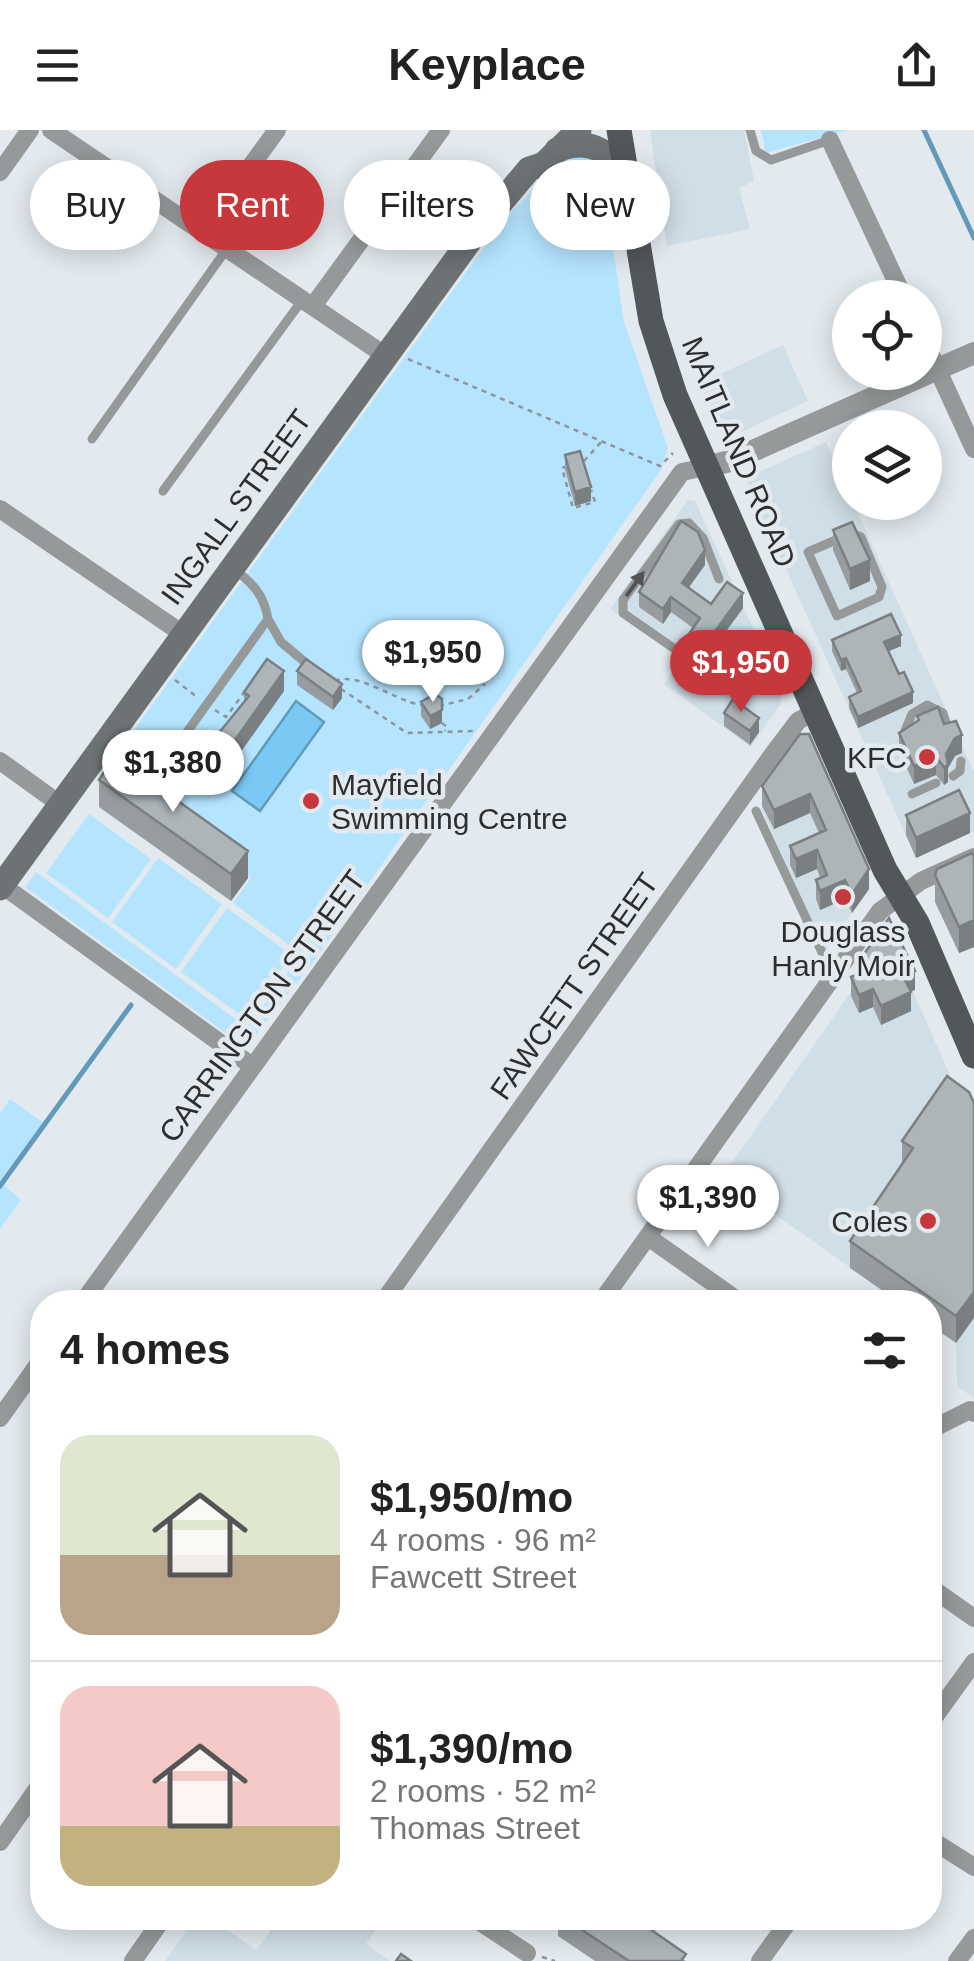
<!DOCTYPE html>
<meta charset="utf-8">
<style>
body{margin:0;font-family:Helvetica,sans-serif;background:#f6f6f6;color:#222;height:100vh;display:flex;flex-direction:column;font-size:38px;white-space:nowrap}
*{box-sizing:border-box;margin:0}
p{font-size:32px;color:#767676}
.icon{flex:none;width:55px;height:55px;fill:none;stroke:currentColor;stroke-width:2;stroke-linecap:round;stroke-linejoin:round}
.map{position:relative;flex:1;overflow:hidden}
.sheet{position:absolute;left:30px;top:1160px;width:912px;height:640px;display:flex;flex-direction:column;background:#fff;border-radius:40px;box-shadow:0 5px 25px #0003}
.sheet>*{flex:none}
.banner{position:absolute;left:30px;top:30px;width:915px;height:90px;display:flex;gap:20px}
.buttons{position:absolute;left:832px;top:150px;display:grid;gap:20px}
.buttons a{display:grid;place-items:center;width:110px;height:110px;border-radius:50%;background:#fff;box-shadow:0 5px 25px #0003;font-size:50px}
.price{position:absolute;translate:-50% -85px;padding:0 22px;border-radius:35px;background:#fff;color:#222;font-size:32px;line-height:65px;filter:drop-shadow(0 2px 5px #0008)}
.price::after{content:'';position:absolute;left:50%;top:60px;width:30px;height:22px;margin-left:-15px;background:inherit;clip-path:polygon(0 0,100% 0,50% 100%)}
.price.selected{background:#c7383d;color:#fff}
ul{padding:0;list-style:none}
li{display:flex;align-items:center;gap:30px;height:250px;padding:0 30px}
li+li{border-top:2px solid #e0e0e0}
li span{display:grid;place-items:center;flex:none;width:280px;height:200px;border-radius:30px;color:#555}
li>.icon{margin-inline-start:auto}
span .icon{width:120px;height:120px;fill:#fffc;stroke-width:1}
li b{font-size:42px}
h2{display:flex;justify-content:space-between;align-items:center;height:120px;padding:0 30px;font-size:42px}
.tag{padding:0 35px;border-radius:45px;background:#fff;box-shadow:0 5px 25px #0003;font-size:35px;line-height:90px}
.tag.selected{background:#c7383d;color:#fff}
header{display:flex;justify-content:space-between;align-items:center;height:130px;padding:0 30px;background:#fff;font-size:45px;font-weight:700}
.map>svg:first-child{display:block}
.built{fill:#d0dee7}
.green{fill:#b5e4ff}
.water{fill:#7ac9f4;stroke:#639ab9;stroke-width:2.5}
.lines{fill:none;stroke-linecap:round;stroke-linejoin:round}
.stream{stroke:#639ab9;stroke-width:5}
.path{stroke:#8f9498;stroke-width:2.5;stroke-dasharray:5 5;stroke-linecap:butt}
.service{stroke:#95999a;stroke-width:9}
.minor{stroke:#95999a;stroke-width:18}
.tertiary{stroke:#95999a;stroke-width:22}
.secondary{stroke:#6d7275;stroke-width:25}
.primary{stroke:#52575a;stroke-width:25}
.wall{fill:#969c9f}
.shaded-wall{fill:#7a7f82}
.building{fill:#aeb5b9;stroke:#7a7f82;stroke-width:2.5}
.oneway{fill:#515355}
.poi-dot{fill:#c7383d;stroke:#e3eaef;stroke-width:4}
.labels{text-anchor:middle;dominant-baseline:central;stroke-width:9;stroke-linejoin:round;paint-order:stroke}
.street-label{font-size:30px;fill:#2c2e30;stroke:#e3eaef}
.poi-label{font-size:30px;fill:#2c2e30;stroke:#e3eaef;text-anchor:end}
</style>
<header><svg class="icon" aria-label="menu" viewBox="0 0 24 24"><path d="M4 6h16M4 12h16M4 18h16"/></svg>Keyplace<svg class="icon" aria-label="share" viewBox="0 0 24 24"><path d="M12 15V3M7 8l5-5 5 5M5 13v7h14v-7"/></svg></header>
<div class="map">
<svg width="974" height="1831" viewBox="0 0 974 1831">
<rect width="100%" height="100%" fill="#e3eaef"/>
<path class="built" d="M650,0H744L754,51L739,58L750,99L667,116Z
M783,215L808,271L726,309L700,253Z
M826,312L974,642V701L916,728L745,348Z
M688,370L695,371L782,562L780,575L751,617L664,554L681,529L610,479Z
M805,616L869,759L825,821L761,678Z
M889,807L974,1000V1268L957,1256L956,1213L930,1195V1172H899L722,1047Z
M195,1788H211L256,1820L280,1788H384L366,1814L390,1831H165Z"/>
<path class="green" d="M761,0H848L766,23Z
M581,19L601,38L624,192L668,318L661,340L313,832L249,914H241L25,757L36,742L242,894H250L301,824L233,773L251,748L104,641L507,86L568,24Z
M89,684L151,729L108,788L46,743Z
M158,728L222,774L176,839L112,792Z
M227,778L292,825L246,889L181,842Z
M10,969L44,993L4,1055L21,1070L0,1099V983Z"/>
<path class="water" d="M296,571L324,592L260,681L232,661Z"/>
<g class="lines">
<path class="stream" d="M924,0L974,108
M0,1056L131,875"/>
<path class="path" d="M408,229L660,336L673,323
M584,331L602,311
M567,336L562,338L573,378L595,372L591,360
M175,550L197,567
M335,551C357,541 396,571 421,575
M341,559L407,603L474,601
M439,576L468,569L485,554
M215,580L226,587L246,560
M442,593L447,597L445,601
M542,1827L555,1831"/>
<path class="service" d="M750,0L756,21L771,30L830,10
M92,309L226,120
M163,361L303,169
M852,403L861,407L882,457L879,467L837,486L808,422Z
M268,489L281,512L312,538
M705,540L623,483V470L679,394L689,393L703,408L719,449
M905,601L912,584L927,575L943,583L949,604
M953,646L960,641L961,631
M146,659L268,489C264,464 252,453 233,438
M912,664L936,653
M756,681L833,846"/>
<path class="minor" d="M51,0L386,226
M830,10L904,168
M0,42L30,0
M202,103L277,0
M313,176L441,0
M925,212L974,319
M0,379L183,504
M0,631L61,675
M2,755L252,936
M648,1107L740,1172
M83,1172L682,342L706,337
M383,1172L773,624L798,591L817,580
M601,1172L880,781L921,751L974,727
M0,1288L42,1229
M930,1300L970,1280L974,1283
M930,1457L974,1488
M930,1593L974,1532
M930,1709L974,1737
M0,1712L42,1652
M474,1788L527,1823
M133,1831L163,1788
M760,1831L791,1788
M957,1831L974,1808"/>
<path class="tertiary" d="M706,337L730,331L974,223"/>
<path class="secondary" d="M557,20C588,7 606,20 627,43
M0,758L474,105L529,39L544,34L579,0"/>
<path class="primary" d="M619,0L651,191L675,265L885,740L917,793L974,926"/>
</g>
<path class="wall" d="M565,325L591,371L575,376L565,339Z
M833,400L870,451L850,460L833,420Z
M705,435L688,458L711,474L743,478L705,530L689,519V504L693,498L671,482L663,494L639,477V462Z
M832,510L901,516L889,521L913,573L858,598L849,578V567L857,563L846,539L841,541L832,521Z
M297,541L342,568L333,580L297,555Z
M284,561L220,651L205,640V620L244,572V562Z
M421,572L442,593L430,599L421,586Z
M724,583L759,602L750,615L724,596Z
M917,586L944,594L962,623L955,626L948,638V652L944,655L936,645L914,654L899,621V603L917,591Z
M800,604L869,759L852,783L845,769L820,780L816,769V750L820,748L817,739L796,748L790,735V716L819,703L810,683L774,699L762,676V656Z
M99,650L248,748L231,771L99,677Z
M906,685L970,703L916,728L906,705Z
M974,727V817L959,823L935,772V745Z
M860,830L915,860L910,861L911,881L881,895L873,877L859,883L851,866V847L860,843Z
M974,973L956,1213L930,1195V1172H899L850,1138V1111L902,1034V1011Z
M548,1788H608L686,1831H595L558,1806V1795Z"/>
<path class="shaded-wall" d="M591,357V371L575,376V362Z
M705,420V435L682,467V453Z
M870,430V451L850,460V439Z
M743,463V478L705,530V515Z
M671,467V482L663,494V479Z
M901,505V516L884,523V512Z
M846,528V539L841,541V530Z
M284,541V561L220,651V631Z
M342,554V568L333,580V567Z
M913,562V573L858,598V587Z
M442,580V593L430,599V586Z
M759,588V602L750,615V601Z
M962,605V623L955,626L948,638V652L944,655V637L946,624L955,608Z
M936,627V645L914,654V636Z
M810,664V683L774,699V680Z
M970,683V703L916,728V708Z
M817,720V739L796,748V729Z
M248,721V748L231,771V744Z
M869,739V759L852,783V764Z
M845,750V769L820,780V761Z
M974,790V817L959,823V797Z
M915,841V860L903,864V846Z
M873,859V877L859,883V865Z
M911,862V881L881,895V876Z
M974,1162V1188L956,1213V1186Z"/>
<path class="building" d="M580,321L591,357L575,362L565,325Z
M681,391L698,402L705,420L682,453L711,474L727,452L743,463L705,515L689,504L700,488L671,467L663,479L639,462Z
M852,392L870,430L850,439L833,400Z
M891,484L901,505L884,512L899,544L904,542L913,562L858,587L849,567L861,561L846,528L841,530L832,510Z
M267,529L284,541L220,631L205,620L249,566L244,562Z
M306,529L342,554L333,567L297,541Z
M435,564L442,569V580L430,586L421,572Z
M733,569L759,588L750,601L724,583Z
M938,577L944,594L956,591L962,605L955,608L946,624L948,635L944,637L936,627L914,636L899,603L919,590L917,586Z
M800,604H809L869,739L852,764L845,750L820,761L816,750L827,745L817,720L796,729L790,716L826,700L810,664L774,680L762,656Z
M115,626L248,721L231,744L99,650Z
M959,660L970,683L916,708L906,685Z
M972,723L974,727V790L959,797L935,745L937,739Z
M889,788L915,841L903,846L911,862L881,876L873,859L859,865L851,847L873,838L860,830Z
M947,946L969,962L974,973V1162L956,1186L850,1111L913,1018L902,1011Z
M564,1788H608L615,1792L618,1788H634L686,1824L681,1831H629Z
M401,1824L411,1831H396Z"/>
<defs><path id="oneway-solid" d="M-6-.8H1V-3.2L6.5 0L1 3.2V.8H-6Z" transform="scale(2.5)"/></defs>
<use class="oneway" href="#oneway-solid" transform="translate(635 454) rotate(-54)"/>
<g class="poi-dot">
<circle cx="927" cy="627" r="10"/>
<circle cx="311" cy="671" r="10"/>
<circle cx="843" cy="767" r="10"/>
<circle cx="928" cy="1091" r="10"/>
</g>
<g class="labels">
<g class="street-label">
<text transform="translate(739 322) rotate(67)">MAITLAND ROAD</text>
<text transform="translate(236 377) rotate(-54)">INGALL STREET</text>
<text transform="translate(574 856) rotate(-55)">FAWCETT STREET</text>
<text transform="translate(262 876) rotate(-54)">CARRINGTON STREET</text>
</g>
<g class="poi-label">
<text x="907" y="627">KFC</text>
<text x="331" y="654" text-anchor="start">Mayfield<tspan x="331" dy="34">Swimming Centre</tspan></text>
<text x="843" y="801" text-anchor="middle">Douglass<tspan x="843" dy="34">Hanly Moir</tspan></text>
<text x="908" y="1091">Coles</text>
</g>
</g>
</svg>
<div class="buttons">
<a><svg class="icon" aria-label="locate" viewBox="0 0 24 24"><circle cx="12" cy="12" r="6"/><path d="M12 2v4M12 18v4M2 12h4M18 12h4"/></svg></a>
<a><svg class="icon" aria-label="layers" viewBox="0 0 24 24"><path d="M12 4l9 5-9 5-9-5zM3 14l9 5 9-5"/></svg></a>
</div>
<b class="price" style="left:433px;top:575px">$1,950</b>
<b class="price selected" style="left:741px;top:585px">$1,950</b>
<b class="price" style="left:173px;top:685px">$1,380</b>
<b class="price" style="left:708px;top:1120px">$1,390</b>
<div class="banner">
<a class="tag">Buy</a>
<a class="tag selected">Rent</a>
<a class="tag">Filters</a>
<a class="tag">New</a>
</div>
<section class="sheet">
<h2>4 homes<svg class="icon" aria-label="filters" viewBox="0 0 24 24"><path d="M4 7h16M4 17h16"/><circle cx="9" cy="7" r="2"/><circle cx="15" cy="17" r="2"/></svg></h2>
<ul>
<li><span style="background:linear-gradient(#dfe7d0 60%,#b9a48a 0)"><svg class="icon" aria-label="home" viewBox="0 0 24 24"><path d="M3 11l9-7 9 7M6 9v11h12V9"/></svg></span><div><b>$1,950/mo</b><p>4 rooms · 96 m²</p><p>Fawcett Street</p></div></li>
<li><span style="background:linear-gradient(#f6c9c9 70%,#c2b280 0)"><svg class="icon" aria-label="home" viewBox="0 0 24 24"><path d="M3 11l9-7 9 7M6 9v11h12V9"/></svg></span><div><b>$1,390/mo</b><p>2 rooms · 52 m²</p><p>Thomas Street</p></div></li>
</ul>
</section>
</div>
